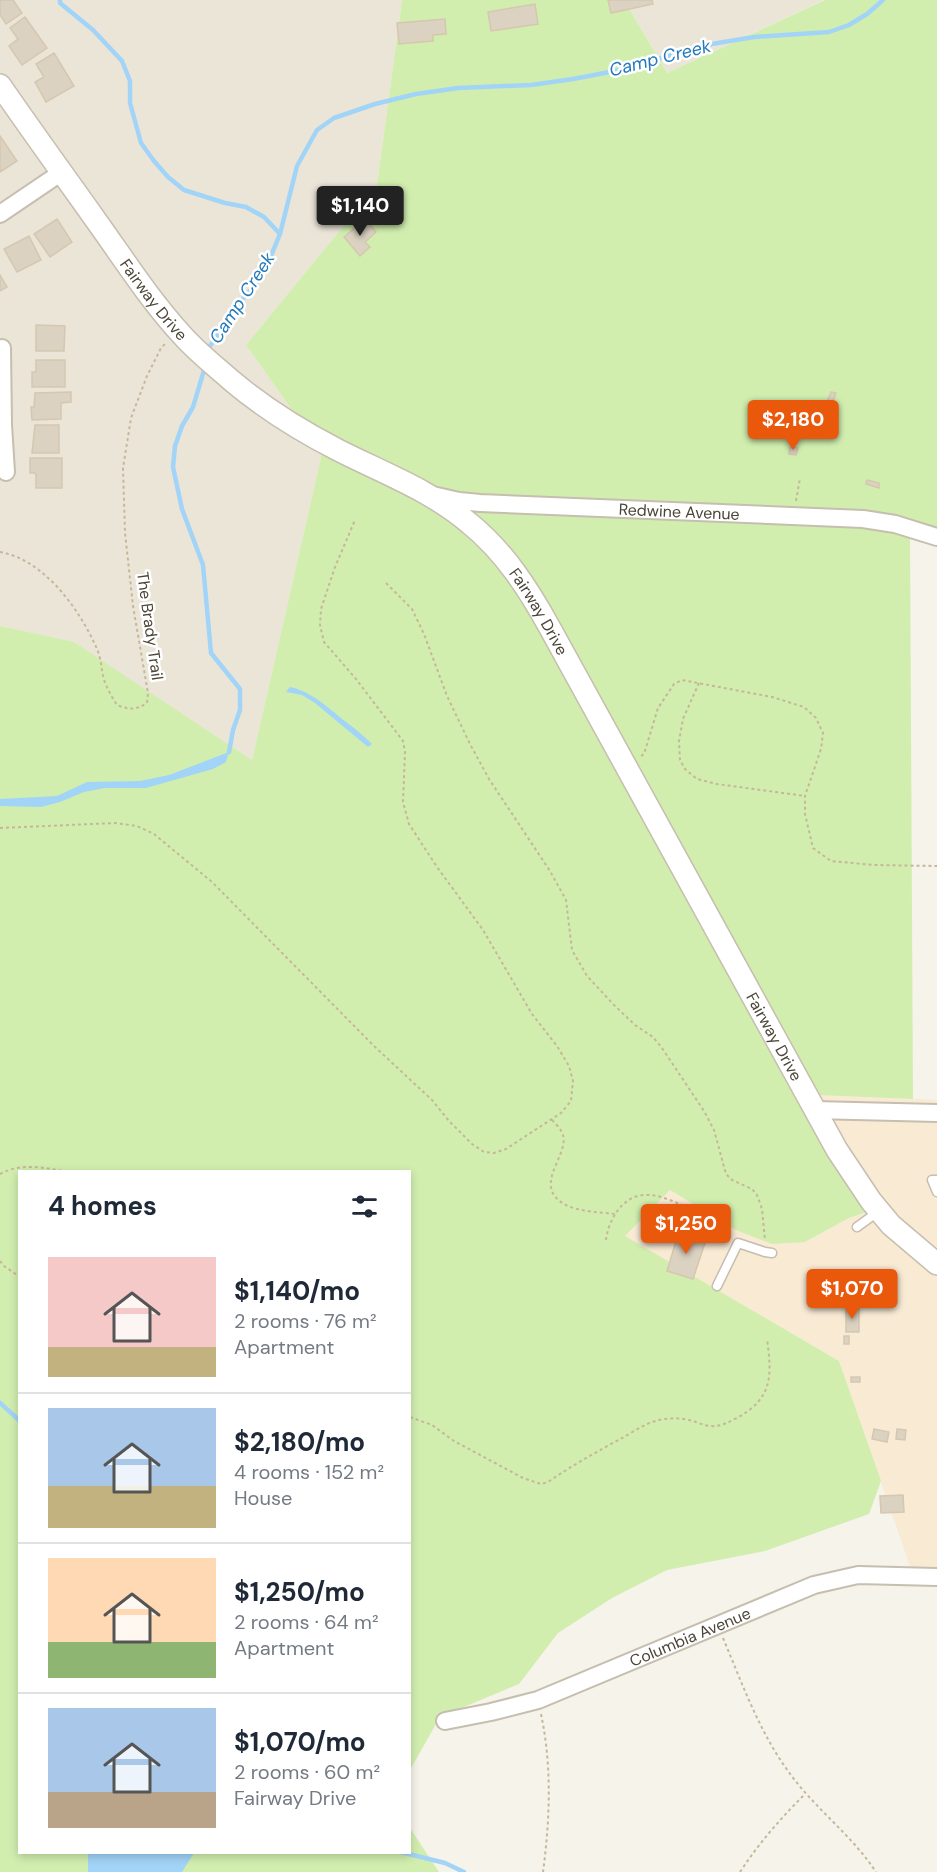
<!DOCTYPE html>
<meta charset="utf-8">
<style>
body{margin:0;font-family:"DM Sans",sans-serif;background:#f2f2f3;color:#1f2937;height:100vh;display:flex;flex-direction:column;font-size:22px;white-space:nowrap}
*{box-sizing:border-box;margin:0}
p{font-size:20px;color:#747a83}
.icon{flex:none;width:33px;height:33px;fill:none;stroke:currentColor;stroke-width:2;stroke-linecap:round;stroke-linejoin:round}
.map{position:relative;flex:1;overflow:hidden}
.sheet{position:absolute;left:18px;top:1170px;width:393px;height:684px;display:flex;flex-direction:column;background:#fff;border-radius:0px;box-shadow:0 3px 9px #0003}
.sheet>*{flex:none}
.price{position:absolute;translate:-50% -51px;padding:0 14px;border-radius:6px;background:#ea580c;color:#fff;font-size:20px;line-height:39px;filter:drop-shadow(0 2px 3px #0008)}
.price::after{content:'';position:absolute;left:50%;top:36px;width:18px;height:14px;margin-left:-9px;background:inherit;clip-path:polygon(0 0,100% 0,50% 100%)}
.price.selected{background:#222;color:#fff}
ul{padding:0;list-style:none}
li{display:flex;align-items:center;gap:18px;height:150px;padding:0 30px}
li+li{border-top:2px solid #e0e1e3}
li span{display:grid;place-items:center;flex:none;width:168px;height:120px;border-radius:0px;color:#555}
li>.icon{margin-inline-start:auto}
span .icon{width:72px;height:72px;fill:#fffc;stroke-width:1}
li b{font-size:26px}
h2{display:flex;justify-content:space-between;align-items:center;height:72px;padding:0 30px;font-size:26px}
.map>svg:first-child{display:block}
.residential{fill:#ebe5d8}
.commercial{fill:#f9ead4}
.green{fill:#d1eeaf}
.water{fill:#a2d4f8}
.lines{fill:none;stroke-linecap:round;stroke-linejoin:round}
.stream{stroke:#a2d4f8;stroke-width:4.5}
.building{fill:#dcd2c1;stroke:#d5c7b0;stroke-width:1.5}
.service-casing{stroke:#c6beae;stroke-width:11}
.minor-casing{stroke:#c6beae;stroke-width:20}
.tertiary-casing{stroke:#c6beae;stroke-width:24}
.path{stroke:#c6b79b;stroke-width:2;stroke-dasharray:3 3;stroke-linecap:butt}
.service{stroke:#fff;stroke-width:8}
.minor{stroke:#fff;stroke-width:16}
.tertiary{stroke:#fff;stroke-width:21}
.labels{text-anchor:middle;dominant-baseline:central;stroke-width:5;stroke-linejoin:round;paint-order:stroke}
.street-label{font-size:16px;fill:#4b4437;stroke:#fff}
.water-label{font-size:18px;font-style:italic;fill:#237abb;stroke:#fff}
</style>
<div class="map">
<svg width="937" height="1872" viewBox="0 0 937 1872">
<rect width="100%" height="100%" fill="#f6f3ea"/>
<path class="residential" d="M0,0H402L377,185L246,345L322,453L252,760L74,643L0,626Z
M624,0H824L667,73Z"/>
<path class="commercial" d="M815,1095L937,1100V1576L913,1575L839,1361L624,1236L670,1190L736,1230L805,1242L849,1218L875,1209Z"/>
<path class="green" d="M402,0H624L667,73L825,0H937V542L910,532L913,1099L816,1095L875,1209L849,1218L805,1242L772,1244L736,1230L670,1190L625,1236L839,1361L881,1481L869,1514L765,1551L667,1570L612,1598L558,1633L519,1684L440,1717L410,1770V1172H20V1852H410V1828L439,1872H0V626L74,642L252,760L322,453L246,345L377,185Z"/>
<path class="water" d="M290,687C314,692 331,711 350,725C358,731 365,737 372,744L368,747L315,703L302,695L286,692Z
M229,752L226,762L213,769L146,788H105L84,792L60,802L41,807L0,806V799L57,796L87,782L140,781L169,775Z
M88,1853L89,1852L194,1853L182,1872H88Z"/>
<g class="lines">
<path class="stream" d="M60,0V3L93,30L122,61L130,81V103L141,143L154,161L168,177L184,190L225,203L246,207L264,217L280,234
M208,353L210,346L235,308L254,286L266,268L280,234L297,166L317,130L334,118L375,104L416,94L458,88L531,85L573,79L615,71L712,44L754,37L829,32L849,25L867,14L883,0
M205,367L193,407L182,426L175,446L173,467L182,509L203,565L211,653L240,689V710L233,730L229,752
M0,1403L20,1421
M401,1852L445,1863L464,1872"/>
</g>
<path class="building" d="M0,0H13L22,13L6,24L0,15Z
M608,0H652L653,4L611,13Z
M535,4L538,24L491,31L488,12Z
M25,17L47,48L22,65L9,46L18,39L10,28Z
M445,19L446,34L433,35V41L399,44L397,23Z
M54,53L74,86L46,102L35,82L44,77L36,64Z
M0,136L17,161L0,172Z
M57,219L72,242L50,257L34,234Z
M365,219L376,232L365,242L370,247L360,256L344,237Z
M29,236L41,260L17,272L4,249Z
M0,275L7,287L0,291Z
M36,325L65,326L64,351H36Z
M36,360H65V387H32V372H36Z
M71,392V402L61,403V419L32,420L31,407H34L35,393Z
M831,392L836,393L831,406L826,404Z
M35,425H59V453H32Z
M790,447L798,448L796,455L789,454Z
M30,458H62V488H36V475L35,473H30Z
M867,480L879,483V488L866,484Z
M679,1231L706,1240L693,1279L667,1271Z
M846,1309H859V1332H846Z
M844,1336H849V1344H844Z
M851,1377H860V1382H851Z
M874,1429L889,1432L887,1442L872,1439Z
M897,1429L906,1430L905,1440L896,1439Z
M903,1495L904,1512L881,1513L880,1496Z"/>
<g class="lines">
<defs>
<path id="service" d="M937,1180H932L937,1192
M857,1227L879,1211
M717,1286L738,1243L765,1252L772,1253"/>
<g id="minor">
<path d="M0,214L62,172"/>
<path d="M2,348L3,425L6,472"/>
<path id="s1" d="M437,496L459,501L480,503L863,519L895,524L937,537"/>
<path d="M814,1110L937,1113"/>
<path id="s2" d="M445,1721L491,1712L538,1700L814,1585L858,1575L937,1577"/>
</g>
<g id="tertiary">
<path id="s3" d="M0,85C31,130 63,174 95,219C123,258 149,299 182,335C197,352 215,366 232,381C264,408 301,431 338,450C383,473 430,490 469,523C505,552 529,590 551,630L837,1150L871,1201L891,1225L937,1264"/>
</g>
</defs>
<use href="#service" class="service-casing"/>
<use href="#minor" class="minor-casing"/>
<use href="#tertiary" class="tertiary-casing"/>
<path class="path" d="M796,501L800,478
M0,552C45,560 80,610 97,649C102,660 101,674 106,685C109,692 113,699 117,705C129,710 136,710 147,703L148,693L133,606L125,533L123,468L131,418L147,376L161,348L166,343
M386,583L412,609L424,634L447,696L470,744L489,779L550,871L566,900L572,950L587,976L614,1005L635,1025L653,1037L662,1048L704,1111L714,1130L726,1174L732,1180L752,1189L757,1195L762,1209L765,1240
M699,683L683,719L679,741L680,760L685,769L697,779L717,784L805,796
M641,756L644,754L658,708L674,684L682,680L772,697L804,707L816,718L823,733L821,749L805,796V814L813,848L831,861L874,865L937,866
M0,828L115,823L137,826L154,834L212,882L374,1046L432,1100L449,1121L472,1144L484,1152L494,1153L506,1149L561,1113L571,1101L573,1081L569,1066L557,1046L532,1014L483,930L437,867L409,824L403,802L405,752L403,741L356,679L324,642L320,625L321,609L335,567L355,520
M552,1120C556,1124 561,1129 563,1135C569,1156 532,1185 564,1204C578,1212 599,1212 615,1214
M86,1172H96
M0,1174C22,1162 45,1168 68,1172
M606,1240C608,1221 622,1196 644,1195C657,1194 670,1200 682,1205
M0,1261L4,1266L20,1277
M410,1417L432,1425L454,1441L523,1478L541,1484L548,1482C571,1466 595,1453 620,1439C630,1434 641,1426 652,1422C664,1418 677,1417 689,1420C696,1421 703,1426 711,1426C721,1427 728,1422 737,1418C773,1398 772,1376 767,1339
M723,1638C742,1683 759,1731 788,1771C814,1808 851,1834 876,1872
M541,1714C552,1765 550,1820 543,1872
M740,1872C759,1843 781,1818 805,1794"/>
<use href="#service" class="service"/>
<use href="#minor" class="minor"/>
<use href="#tertiary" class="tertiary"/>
</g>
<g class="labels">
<g class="street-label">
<text stroke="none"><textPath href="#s3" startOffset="264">Fairway Drive</textPath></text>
<text stroke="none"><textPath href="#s1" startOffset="243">Redwine Avenue</textPath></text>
<text stroke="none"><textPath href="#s3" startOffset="768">Fairway Drive</textPath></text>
<text transform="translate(150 626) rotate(82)">The Brady Trail</text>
<text stroke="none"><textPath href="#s3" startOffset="1254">Fairway Drive</textPath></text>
<text stroke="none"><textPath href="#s2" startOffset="260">Columbia Avenue</textPath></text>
</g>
<g class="water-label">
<text transform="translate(660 58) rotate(-14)">Camp Creek</text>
<text transform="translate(242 298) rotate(-57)">Camp Creek</text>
</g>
</g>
</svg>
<b class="price selected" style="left:360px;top:237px">$1,140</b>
<b class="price" style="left:793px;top:451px">$2,180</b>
<b class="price" style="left:686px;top:1255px">$1,250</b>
<b class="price" style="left:852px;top:1320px">$1,070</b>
<section class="sheet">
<h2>4 homes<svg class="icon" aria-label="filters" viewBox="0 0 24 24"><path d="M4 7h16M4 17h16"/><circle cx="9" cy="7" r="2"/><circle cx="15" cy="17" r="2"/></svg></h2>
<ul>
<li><span style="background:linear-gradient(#f6c9c9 75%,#c2b280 0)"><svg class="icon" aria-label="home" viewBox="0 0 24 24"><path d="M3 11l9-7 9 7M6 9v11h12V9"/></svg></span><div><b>$1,140/mo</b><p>2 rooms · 76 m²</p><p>Apartment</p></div></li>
<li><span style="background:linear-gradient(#a9c7e8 65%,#c2b280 0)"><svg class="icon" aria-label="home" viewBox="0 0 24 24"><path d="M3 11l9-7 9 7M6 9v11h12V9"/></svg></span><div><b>$2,180/mo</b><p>4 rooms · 152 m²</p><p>House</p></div></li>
<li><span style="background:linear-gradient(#ffd9b3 70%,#8fb573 0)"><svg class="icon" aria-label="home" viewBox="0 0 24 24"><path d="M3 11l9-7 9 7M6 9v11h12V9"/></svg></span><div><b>$1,250/mo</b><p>2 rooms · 64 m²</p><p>Apartment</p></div></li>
<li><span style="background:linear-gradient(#a9c7e8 70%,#b9a48a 0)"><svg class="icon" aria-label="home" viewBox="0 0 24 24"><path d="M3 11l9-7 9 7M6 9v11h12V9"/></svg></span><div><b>$1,070/mo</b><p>2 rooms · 60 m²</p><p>Fairway Drive</p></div></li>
</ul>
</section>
</div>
